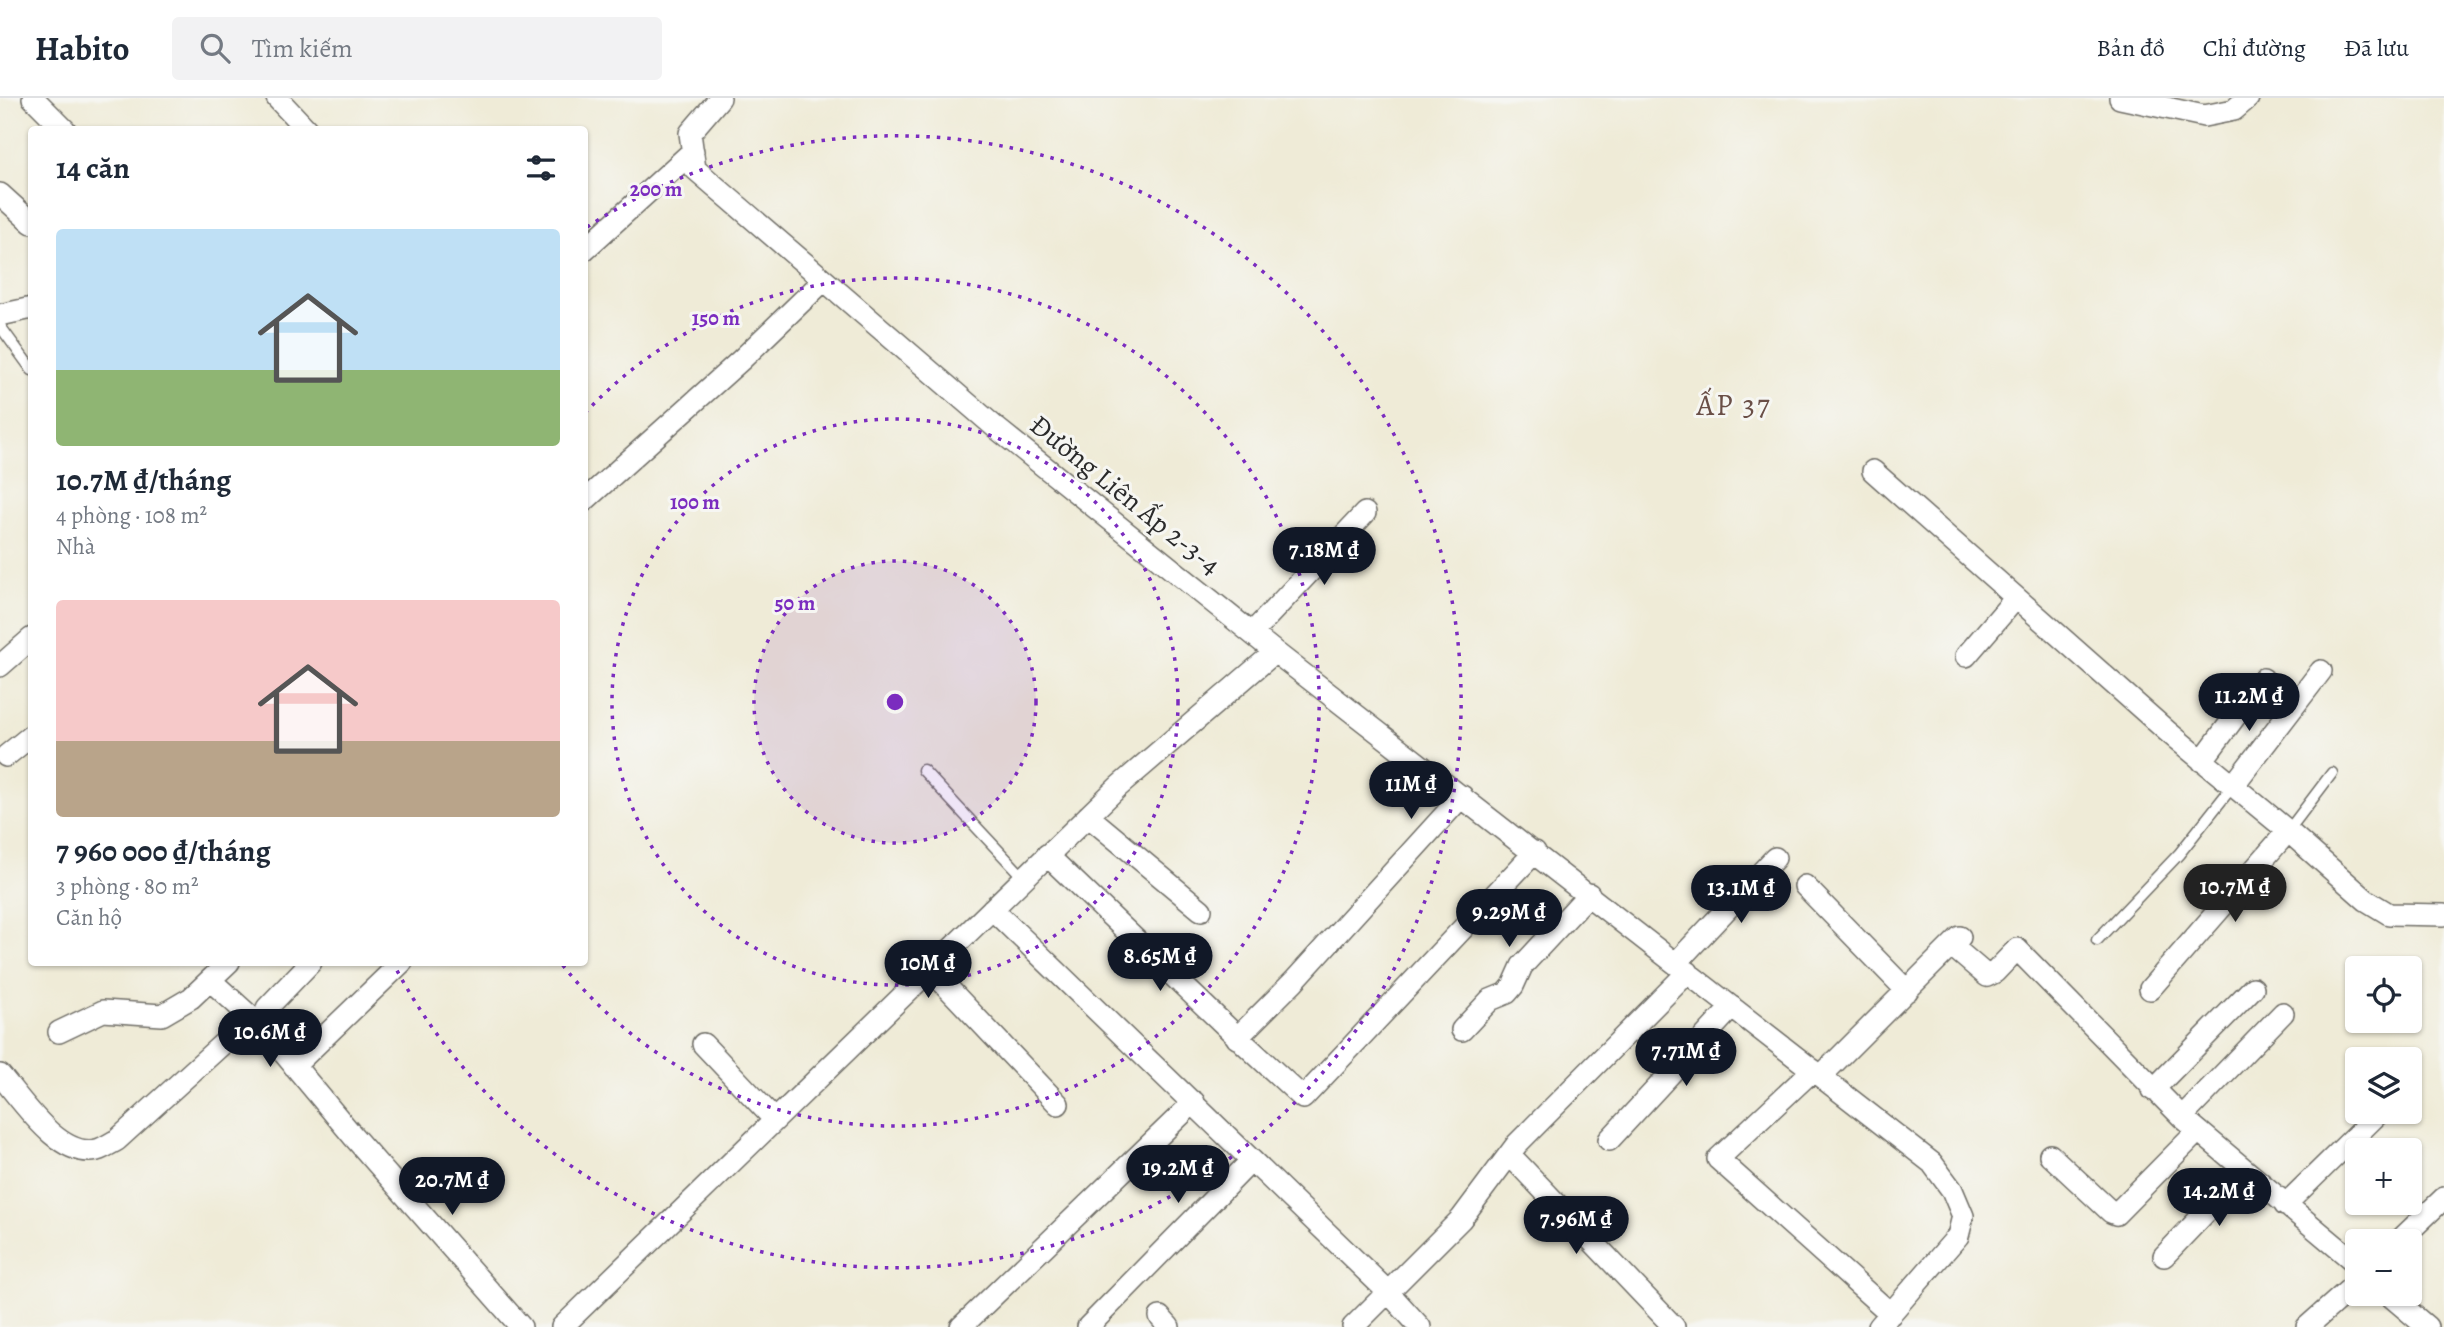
<!DOCTYPE html>
<html lang="vi">
<meta charset="utf-8">
<style>
body{margin:0;font-family:Alegreya,serif;background:#f2f2f3;color:#1f2937;height:100vh;display:flex;flex-direction:column;font-size:26px;white-space:nowrap}
*{box-sizing:border-box;margin:0}
p{font-size:23px;color:#747a83}
.icon{flex:none;width:38px;height:38px;fill:none;stroke:currentColor;stroke-width:2;stroke-linecap:round;stroke-linejoin:round}
.map{position:relative;flex:1;overflow:hidden}
.panel{position:absolute;left:28px;top:28px;width:560px;height:840px;display:flex;flex-direction:column;background:#fff;border-radius:7px;box-shadow:0 2px 5px #0004}
.panel>*{flex:none}
.buttons{position:absolute;left:2345px;top:858px;display:grid;gap:14px}
.buttons a{display:grid;place-items:center;width:77px;height:77px;border-radius:7px;background:#fff;box-shadow:0 2px 5px #0004;font-size:35px}
.price{position:absolute;translate:-50% -60px;padding:0 16px;border-radius:24px;background:#111827;color:#fff;font-size:23px;line-height:46px;filter:drop-shadow(0 2px 4px #0008)}
.price::after{content:'';position:absolute;left:50%;top:42px;width:21px;height:16px;margin-left:-10px;background:inherit;clip-path:polygon(0 0,100% 0,50% 100%)}
.price.selected{background:#222;color:#fff}
ul{padding:0;list-style:none}
li{display:grid;align-content:center;gap:14px;height:371px;padding:0 28px}
li span{display:grid;place-items:center;height:217px;border-radius:7px;color:#555}
li>.icon{margin-inline-start:auto}
span .icon{width:126px;height:126px;fill:#fffc;stroke-width:1}
li b{font-size:30px}
h2{display:flex;justify-content:space-between;align-items:center;height:84px;padding:0 28px;font-size:30px}
header{display:flex;align-items:center;gap:42px;box-sizing:border-box;height:98px;padding:0 35px;background:#fff;border-bottom:2px solid #e0e1e3}
header strong{font-size:33px}
nav{display:flex;gap:38px;margin-inline-start:auto;font-size:24px}
.search{width:490px;height:63px;background:#f2f2f3;display:flex;align-items:center;gap:18px;box-sizing:border-box;padding:0 24px;border-radius:7px;color:#747a83;font-size:26px}
.map>svg:first-child{display:block}
.lines{fill:none;stroke-linecap:round;stroke-linejoin:round}
.service-casing{stroke:#706e67;stroke-width:13}
.minor-casing{stroke:#706e67;stroke-width:24}
.service{stroke:#fff;stroke-width:10}
.minor{stroke:#fff;stroke-width:21}
.ring{fill:none;stroke:#7b2cbf;stroke-width:3.5;stroke-dasharray:3.5 7}
.labels{text-anchor:middle;dominant-baseline:central;stroke-width:6;stroke-linejoin:round;paint-order:stroke}
.street-label{font-size:28px;fill:#2b2b2b;stroke:#f6f6f2}
.neighbourhood-label{font-size:30px;letter-spacing:2px;fill:#6a4f47;stroke:#f6f6f2}
.centre{fill:#7b2cbf;stroke:#f6f6f2;stroke-width:3.5}
.ring-label{font-size:21px;text-anchor:middle;font-weight:bold;fill:#7b2cbf;stroke:#f6f6f2;stroke-width:6;stroke-linejoin:round;paint-order:stroke}
</style>
<header>
<strong>Habito</strong>
<div class="search"><svg class="icon" aria-label="search" viewBox="0 0 24 24"><circle cx="10" cy="10" r="6"/><path d="M15 15l6 6"/></svg>Tìm kiếm</div>
<nav><a>Bản đồ</a><a>Chỉ đường</a><a>Đã lưu</a></nav>
</header>
<div class="map">
<svg width="2444" height="1229" viewBox="0 0 2444 1229">
<rect width="100%" height="100%" fill="#f6f6f2"/>
<filter id="ink" filterUnits="userSpaceOnUse"><feTurbulence type="fractalNoise" baseFrequency=".0143" numOctaves="2"/><feDisplacementMap in="SourceGraphic" scale="14" xChannelSelector="R" yChannelSelector="G"/><feConvolveMatrix kernelMatrix="1 2 1 2 8 2 1 2 1" color-interpolation-filters="sRGB"/></filter>
<filter id="wash" filterUnits="userSpaceOnUse"><feTurbulence type="fractalNoise" baseFrequency=".00686" numOctaves="4" result="noise"/><feDisplacementMap in="SourceGraphic" scale="28" xChannelSelector="R" yChannelSelector="G"/><feGaussianBlur stdDeviation="1.57" result="paint"/><feColorMatrix in="noise" values="0 0 0 0 0 0 0 0 0 0 0 0 0 0 0 0 0 1.4 0 .05"/><feComposite in="paint" operator="in"/></filter>
<g filter="url(#wash)">
<rect width="100%" height="100%" fill="#efebd7"/>
</g>
<g filter="url(#ink)">
<g class="lines">
<defs>
<path id="service" d="M0,228L32,272
M923,672L1024,780
M2288,733L2332,675
M2097,842L2179,756L2232,689"/>
<path id="minor" d="M33,0L65,32
M277,0L307,32
M720,0L690,35L695,71L995,329L1275,554L1932,1065L1952,1092L1963,1118L1958,1138L1879,1229
M2120,0L2204,18L2234,12L2248,0
M0,96L32,125
M584,152L693,53
M0,217L32,210
M1873,373L2168,634L2288,733L2366,802L2389,816L2444,817
M584,403L741,262L823,183
M1252,535L1365,415
M1966,558L2015,501
M0,568L32,540
M6,658L32,637
M2202,663L2263,581
M2232,689L2321,573
M1088,718L1201,812
M1047,757L1233,935L1303,1000L1535,754
M1805,788L1907,893
M992,811L1389,1195L1420,1229
M1952,848L1987,878L1995,874L2017,851L2182,1019L2357,1166
M1676,865L1775,760
M930,871L1058,1006
M210,882L263,930L353,1038L521,1229
M2150,891L2288,733
M263,930L267,910L311,864
M1462,932L1490,902L1507,895L1513,888L1522,868L1589,796
M59,934L103,913L162,917L191,900L229,864
M1237,940L1294,883L1462,698
M703,946L775,1022
M294,968L402,864
M1813,972L1718,1061L1891,1216
M0,977C22,1002 59,1061 97,1052C104,1050 111,1045 117,1042L251,920
M1821,978L1960,839
M2153,992L2253,890
M2182,1019L2283,915
M1609,1042L1732,909
M1510,1057L1674,1229
M2050,1057L2111,1114L2116,1116L2198,1033
M2285,1107L2381,1013
M2399,1143L2444,1100
M2164,1158L2245,1073
M2387,1195L2427,1229
M1160,1219L1169,1229
M562,1229L1118,689L1275,554
M961,1229L1194,1004
M1088,1229L1251,1063
M1353,1229L1461,1121L1517,1046L1688,874
M2307,1229L2352,1189H2357"/>
</defs>
<use href="#service" class="service-casing"/>
<use href="#minor" class="minor-casing"/>
<use href="#service" class="service"/>
<use href="#minor" class="minor"/>
</g>
</g>
<circle cx="895" cy="604" r="141" fill="#7b2cbf" fill-opacity=".12"/>
<g class="ring">
<circle cx="895" cy="604" r="141"/>
<circle cx="895" cy="604" r="283"/>
<path d="M585 315A424 424 0 1 1 561 865"/>
<path d="M587 129A566 566 0 1 1 393 865"/>
</g>
<g class="labels">
<g class="street-label">
<text transform="translate(1125 397) rotate(39)">Đường Liên Ấp 2-3-4</text>
</g>
<g class="neighbourhood-label">
<text x="1734" y="307">ẤP 37</text>
</g>
</g>
<circle cx="895" cy="604" r="10" class="centre"/>
<g class="ring-label">
<text x="656" y="98">200 m</text>
<text x="716" y="227">150 m</text>
<text x="695" y="411">100 m</text>
<text x="795" y="512">50 m</text>
</g>
</svg>
<div class="buttons">
<a><svg class="icon" aria-label="locate" viewBox="0 0 24 24"><circle cx="12" cy="12" r="6"/><path d="M12 2v4M12 18v4M2 12h4M18 12h4"/></svg></a>
<a><svg class="icon" aria-label="layers" viewBox="0 0 24 24"><path d="M12 4l9 5-9 5-9-5zM3 14l9 5 9-5"/></svg></a>
<a>+</a>
<a>−</a>
</div>
<b class="price" style="left:1324px;top:489px">7.18M ₫</b>
<b class="price" style="left:2249px;top:635px">11.2M ₫</b>
<b class="price" style="left:1411px;top:723px">11M ₫</b>
<b class="price selected" style="left:2235px;top:826px">10.7M ₫</b>
<b class="price" style="left:1741px;top:827px">13.1M ₫</b>
<b class="price" style="left:1509px;top:851px">9.29M ₫</b>
<b class="price" style="left:1160px;top:895px">8.65M ₫</b>
<b class="price" style="left:928px;top:902px">10M ₫</b>
<b class="price" style="left:270px;top:971px">10.6M ₫</b>
<b class="price" style="left:1686px;top:990px">7.71M ₫</b>
<b class="price" style="left:1178px;top:1107px">19.2M ₫</b>
<b class="price" style="left:452px;top:1119px">20.7M ₫</b>
<b class="price" style="left:2219px;top:1130px">14.2M ₫</b>
<b class="price" style="left:1576px;top:1158px">7.96M ₫</b>
<section class="panel">
<h2>14 căn<svg class="icon" aria-label="filters" viewBox="0 0 24 24"><path d="M4 7h16M4 17h16"/><circle cx="9" cy="7" r="2"/><circle cx="15" cy="17" r="2"/></svg></h2>
<ul>
<li><span style="background:linear-gradient(#bfe0f5 65%,#8fb573 0)"><svg class="icon" aria-label="home" viewBox="0 0 24 24"><path d="M3 11l9-7 9 7M6 9v11h12V9"/></svg></span><div><b>10.7M ₫/tháng</b><p>4 phòng · 108 m²</p><p>Nhà</p></div></li>
<li><span style="background:linear-gradient(#f6c9c9 65%,#b9a48a 0)"><svg class="icon" aria-label="home" viewBox="0 0 24 24"><path d="M3 11l9-7 9 7M6 9v11h12V9"/></svg></span><div><b>7 960 000 ₫/tháng</b><p>3 phòng · 80 m²</p><p>Căn hộ</p></div></li>
</ul>
</section>
</div>
